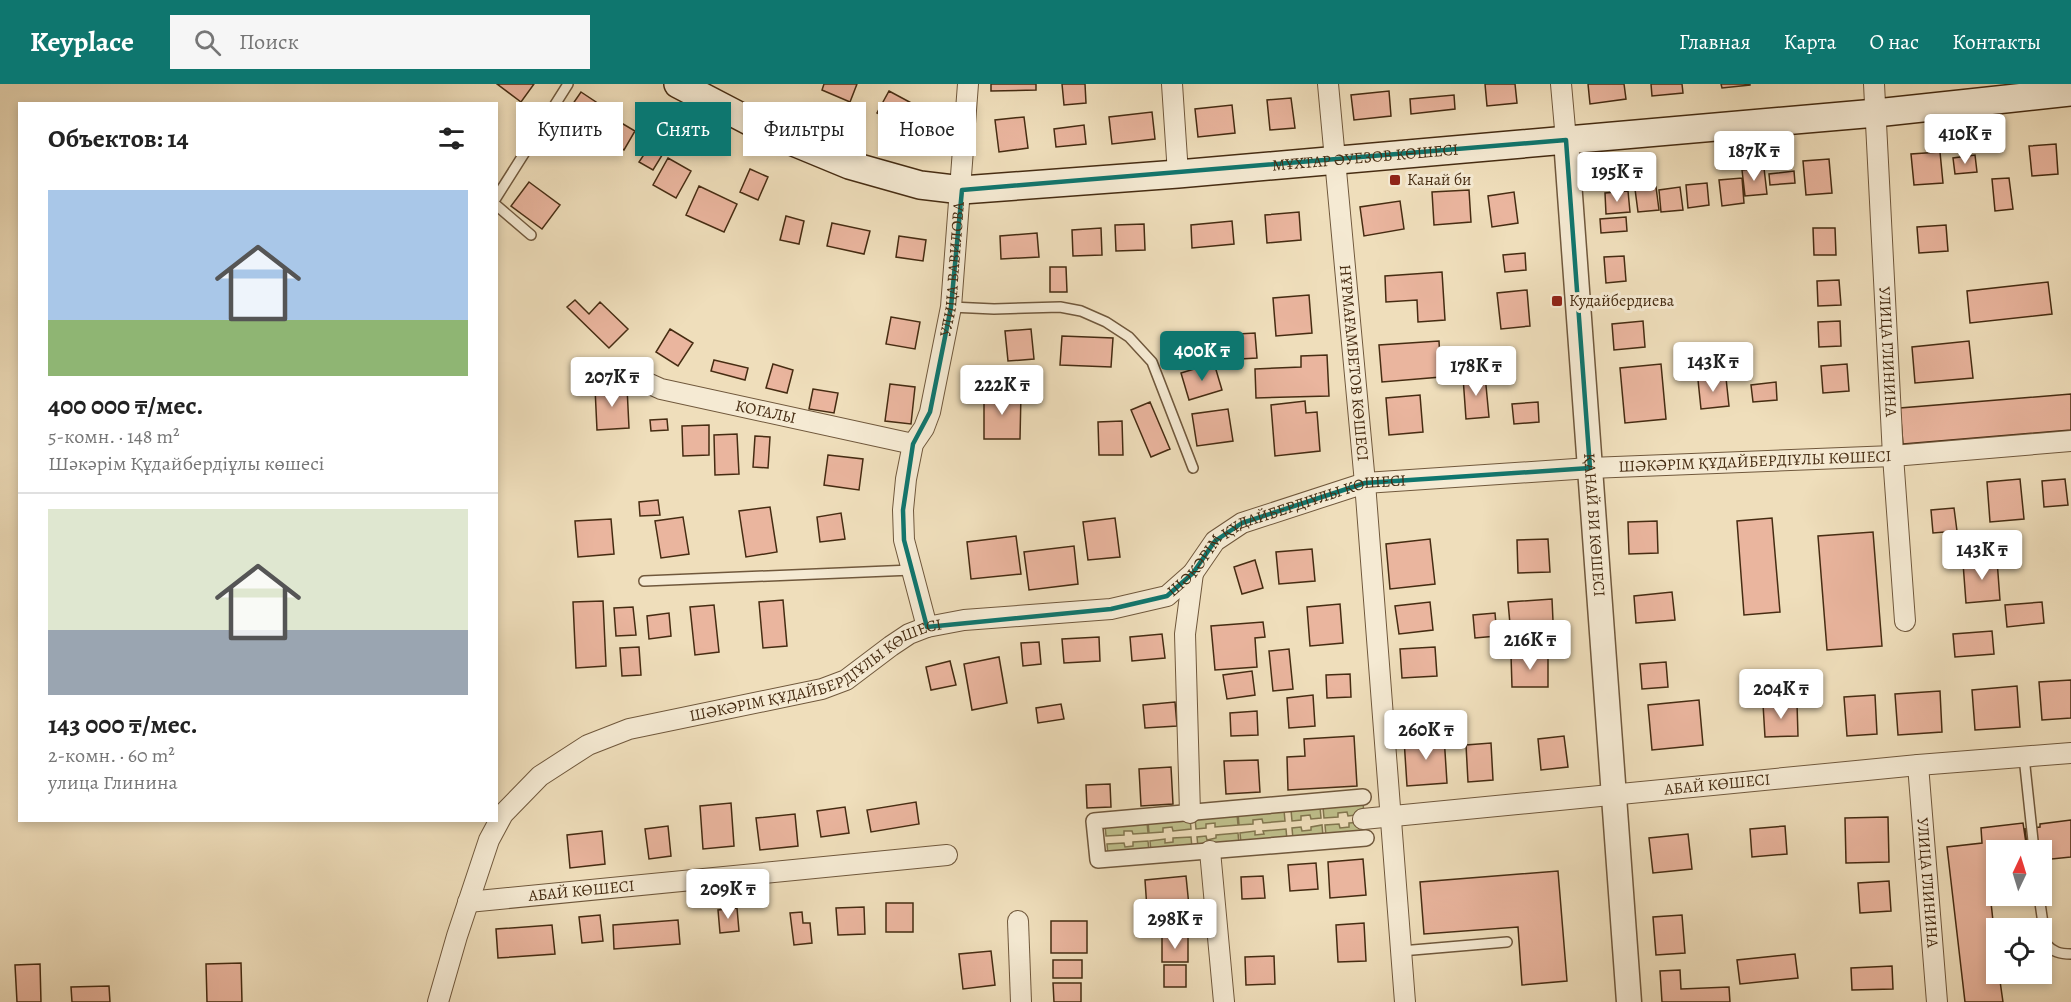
<!DOCTYPE html>
<html lang="ru">
<meta charset="utf-8">
<style>
body{margin:0;font-family:Alegreya,serif;background:#f6f6f6;color:#222;height:100vh;display:flex;flex-direction:column;font-size:22px;white-space:nowrap}
*{box-sizing:border-box;margin:0}
p{font-size:20px;color:#767676}
.icon{flex:none;width:33px;height:33px;fill:none;stroke:currentColor;stroke-width:2;stroke-linecap:round;stroke-linejoin:round}
.map{position:relative;flex:1;overflow:hidden}
.drawer{position:absolute;left:18px;top:18px;width:480px;height:720px;display:flex;flex-direction:column;background:#fff;border-radius:0px;box-shadow:0 3px 9px #0003}
.drawer>*{flex:none}
.guide{position:absolute;left:516px;top:18px;width:570px;height:54px;display:flex;gap:12px}
.needle{width:39px;rotate:4deg}
.fabs{position:absolute;left:1986px;top:756px;display:grid;gap:12px}
.fabs a{display:grid;place-items:center;width:66px;height:66px;border-radius:0px;background:#fff;box-shadow:0 3px 9px #0003;font-size:30px}
.price{position:absolute;translate:-50% -51px;padding:0 14px;border-radius:6px;background:#fff;color:#222;font-size:20px;line-height:39px;filter:drop-shadow(0 2px 3px #0008)}
.price::after{content:'';position:absolute;left:50%;top:36px;width:18px;height:14px;margin-left:-9px;background:inherit;clip-path:polygon(0 0,100% 0,50% 100%)}
.price.active{background:#0f766e;color:#fff}
ul{padding:0;list-style:none}
li{display:grid;align-content:center;gap:12px;height:318px;padding:0 30px}
li+li{border-top:2px solid #e0e0e0}
li span{display:grid;place-items:center;height:186px;border-radius:0px;color:#555}
li>.icon{margin-inline-start:auto}
span .icon{width:108px;height:108px;fill:#fffc;stroke-width:1}
li b{font-size:26px}
h2{display:flex;justify-content:space-between;align-items:center;height:72px;padding:0 30px;font-size:26px}
.tag{padding:0 21px;border-radius:0px;background:#fff;box-shadow:0 3px 9px #0003;font-size:21px;line-height:54px}
.tag.active{background:#0f766e;color:#fff}
header{display:flex;align-items:center;gap:36px;box-sizing:border-box;height:84px;padding:0 30px;background:#0f766e;color:#fff}
header strong{font-size:28px}
nav{display:flex;gap:33px;margin-inline-start:auto;font-size:21px}
.search{width:420px;height:54px;background:#f6f6f6;display:flex;align-items:center;gap:15px;box-sizing:border-box;padding:0 21px;border-radius:0px;color:#767676;font-size:22px}
.map>svg:first-child{display:block}
.green{fill:#bfc08c;stroke:#82764f;stroke-width:1.5}
.building{fill:#eab59e;stroke:#462c12;stroke-width:1.5}
.lines{fill:none;stroke-linecap:round;stroke-linejoin:round}
.service-casing{stroke:#70583c;stroke-width:12}
.pedestrian-casing{stroke:#70583c;stroke-width:18}
.minor-casing{stroke:#70583c;stroke-width:22}
.tertiary-casing{stroke:#70583c;stroke-width:27}
.secondary-casing{stroke:#462c12;stroke-width:30}
.service{stroke:#f5ead3;stroke-width:9}
.pedestrian{stroke:#f5ead3;stroke-width:15}
.minor{stroke:#f5ead3;stroke-width:20}
.tertiary{stroke:#f5ead3;stroke-width:24}
.secondary{stroke:#f5ead3;stroke-width:27}
.marked{fill:none;stroke:#0f766e;stroke-width:4.5;stroke-linejoin:round}
.poi-dot{fill:#8f2418;stroke:#f5ead3;stroke-width:2}
.labels{text-anchor:middle;dominant-baseline:central;stroke-width:6;stroke-linejoin:round;paint-order:stroke}
.street-label{font-size:16px;fill:#462c12;stroke:#f5ead3}
.poi-label{font-size:16px;fill:#462c12;stroke:#f5ead3;text-anchor:start}
</style>
<header>
<strong>Keyplace</strong>
<div class="search"><svg class="icon" aria-label="search" viewBox="0 0 24 24"><circle cx="10" cy="10" r="6"/><path d="M15 15l6 6"/></svg>Поиск</div>
<nav><a>Главная</a><a>Карта</a><a>О нас</a><a>Контакты</a></nav>
</header>
<div class="map">
<svg width="2071" height="918" viewBox="0 0 2071 918">
<rect width="100%" height="100%" fill="#efdebb"/>
<filter id="stains"><feTurbulence type="fractalNoise" baseFrequency=".00333" numOctaves="4"/><feColorMatrix values="0 0 0 0 .2 0 0 0 0 .09 0 0 0 0 .02 0 0 0 .5 -.17"/></filter>
<radialGradient id="worn" r=".72"><stop offset=".6" stop-color="#630" stop-opacity="0"/><stop offset="1" stop-color="#630" stop-opacity=".3"/></radialGradient>
<path class="green" d="M1363,719L1364,730L1348,732L1347,728L1338,729V733L1324,734L1323,723Z
M1320,723L1321,734L1311,735L1310,731L1301,732V736L1292,737L1291,726Z
M1284,726L1285,737L1263,739L1262,735L1253,736V740L1239,741L1238,730Z
M1237,730L1238,741L1215,743V739L1206,740V744L1196,745L1195,734Z
M1190,734L1191,745L1173,747L1172,743L1163,744V748L1149,749L1148,738Z
M1147,738L1148,749L1133,750L1132,747H1124V751L1106,752L1105,741Z
M1365,738L1366,749L1326,752L1325,741L1339,740L1340,744L1349,743V739Z
M1322,741L1323,752L1293,755L1292,744L1301,743L1302,747L1311,746V743Z
M1286,745L1287,756L1241,759L1240,749L1255,747V751L1264,750L1263,747Z
M1238,749L1239,760L1198,763L1197,753L1206,752L1207,756L1216,754V751Z
M1191,753L1192,764L1151,767L1150,757L1165,755V759L1173,758V754Z
M1148,757L1149,768L1108,771L1107,760L1124,759L1125,763L1133,762V758Z"/>
<path class="building" d="M497,0H534L521,18Z
M824,0H857L850,18L822,6Z
M991,0H1036V6L991,7Z
M1062,0H1085L1086,19L1064,21Z
M1485,0H1515L1517,19L1487,22Z
M1588,0H1624L1626,15L1590,20Z
M1651,0H1682L1683,9L1652,12Z
M1721,0H1750V1L1722,4Z
M889,7L932,30L920,52L877,29Z
M1389,7L1391,32L1354,36L1351,11Z
M581,8L605,24L594,40L570,24Z
M1454,11L1455,25L1411,30L1410,15Z
M1291,14L1295,44L1270,46L1267,16Z
M1232,21L1235,49L1198,53L1195,25Z
M1152,28L1155,55L1112,60L1109,33Z
M1024,33L1028,64L999,68L995,36Z
M618,37L635,47L624,66L607,56Z
M1084,41L1086,60L1056,63L1054,45Z
M651,60L664,68L653,86L639,78Z
M2056,60L2058,90L2032,92L2029,62Z
M1940,68L1943,99L1914,101L1911,70Z
M1975,71L1977,88L1955,90L1953,74Z
M668,74L691,87L676,114L653,101Z
M1829,75L1832,109L1806,111L1803,77Z
M1764,84L1767,110L1745,112L1742,86Z
M750,85L768,93L758,116L740,108Z
M1794,87L1795,99L1770,101L1769,90Z
M1742,94L1744,119L1722,122L1719,96Z
M2009,94L2013,125L1995,127L1992,95Z
M529,98L560,121L542,145L511,122Z
M1707,99L1709,121L1688,124L1686,101Z
M699,102L737,120L724,148L686,131Z
M1656,103L1659,126L1638,128L1635,105Z
M1680,103L1683,126L1661,128L1659,106Z
M1469,106L1471,138L1434,141L1432,108Z
M1628,107L1630,128L1606,130L1605,109Z
M1514,108L1518,139L1492,143L1488,112Z
M1400,117L1404,145L1364,152L1360,123Z
M1299,128L1301,156L1267,159L1265,131Z
M786,132L804,137L799,160L780,156Z
M1626,133L1627,147L1601,149L1600,135Z
M1232,137L1234,160L1192,164L1191,141Z
M832,139L870,147L864,170L827,162Z
M1144,140L1145,166L1116,167L1115,141Z
M1946,141L1948,167L1919,169L1917,143Z
M1101,144L1102,171L1073,172L1072,146Z
M1813,144H1835L1836,171H1814Z
M1037,149L1039,173L1001,175L1000,152Z
M899,152L926,156L923,177L896,173Z
M1525,169L1526,186L1505,188L1503,171Z
M1624,172L1626,197L1606,199L1604,173Z
M1050,183H1066L1067,208H1050Z
M1442,188L1445,236L1418,238L1417,216L1386,218L1385,192Z
M1839,196L1841,221L1818,222L1817,197Z
M2048,198L2052,230L1970,239L1967,207Z
M1527,206L1530,242L1501,245L1497,209Z
M1309,211L1312,249L1276,252L1273,214Z
M575,216L589,230L600,218L628,245L609,264L567,223Z
M891,233L920,238L915,265L886,260Z
M1643,237L1645,263L1614,266L1612,240Z
M1840,237L1841,262L1819,263L1818,238Z
M670,245L693,259L678,282L656,268Z
M1031,245L1034,275L1008,277L1005,247Z
M1255,249L1257,274L1222,276L1220,251Z
M1062,252L1113,254L1111,283L1060,281Z
M1439,257L1441,293L1382,298L1379,261Z
M1969,257L1973,294L1915,299L1912,263Z
M1327,271L1329,312L1256,314L1255,285L1301,283V272Z
M714,276L748,284L745,296L711,287Z
M1214,279L1222,306L1189,316L1181,289Z
M773,280L793,286L787,309L766,304Z
M1661,280L1666,335L1625,339L1620,284Z
M1847,280L1849,307L1823,309L1821,282Z
M1485,291L1489,333L1466,335L1463,293Z
M1726,294L1729,322L1701,325L1698,296Z
M1776,298L1777,316L1753,318L1751,301Z
M890,300L915,303L911,340L885,337Z
M627,303L629,344L597,346L595,304Z
M813,305L838,309L834,329L809,325Z
M984,309H1021L1020,355H984Z
M2071,310V346L1903,360L1900,324Z
M1420,311L1423,348L1389,351L1386,314Z
M1305,317L1306,329L1317,328L1320,367L1275,372L1271,321Z
M1150,318L1170,365L1151,373L1131,326Z
M1538,318L1539,338L1514,340L1512,320Z
M1228,325L1233,357L1197,362L1192,330Z
M667,335L668,346L651,347L650,336Z
M1122,337L1123,371H1099L1098,338Z
M709,341V371L683,372L682,342Z
M737,350L739,390L715,391L714,351Z
M755,352L770,353L768,384L753,383Z
M828,371L863,375L859,406L824,401Z
M2020,395L2024,435L1990,438L1987,398Z
M2065,395L2068,421L2044,423L2042,397Z
M658,416L660,431L640,432L639,418Z
M770,423L777,468L746,473L739,427Z
M1954,424L1957,447L1933,449L1931,426Z
M841,429L845,455L820,458L817,433Z
M683,433L689,470L661,474L655,437Z
M1115,434L1120,473L1088,476L1083,438Z
M1772,434L1780,528L1744,531L1737,437Z
M611,435L614,470L578,473L575,437Z
M1657,437L1658,469L1629,470L1628,438Z
M1873,448L1882,562L1827,566L1818,452Z
M1016,452L1021,490L971,495L967,458Z
M1430,455L1435,500L1390,505L1386,460Z
M1548,455L1550,488L1518,489L1517,456Z
M1074,462L1078,500L1029,506L1024,468Z
M1312,465L1315,497L1279,500L1276,468Z
M1255,476L1263,504L1242,510L1234,483Z
M1997,476L2000,516L1966,519L1963,479Z
M1672,508L1675,536L1636,539L1634,512Z
M1552,515L1553,537L1510,540L1508,518Z
M783,516L787,562L763,564L759,518Z
M603,517L606,582L576,584L573,518Z
M1430,518L1433,546L1399,550L1395,522Z
M2042,518L2044,539L2007,543L2005,521Z
M1340,520L1343,559L1310,562L1307,523Z
M714,521L719,568L695,571L690,523Z
M633,523L636,551L616,552L614,524Z
M669,529L671,552L649,555L647,532Z
M1495,529L1497,552L1475,554L1473,531Z
M1263,538L1265,553L1255,554L1257,583L1215,586L1211,542Z
M1992,547L1994,570L1955,573L1953,550Z
M1162,550L1165,574L1132,577L1130,553Z
M1099,553L1100,577L1064,579L1062,555Z
M1039,558L1041,580L1023,582L1021,559Z
M639,563L641,591L622,592L620,564Z
M1435,563L1437,592L1402,594L1400,565Z
M1289,565L1293,605L1273,607L1269,567Z
M1548,570V603H1512L1511,571Z
M999,573L1007,619L972,626L964,580Z
M950,577L956,601L931,606L926,583Z
M1666,578L1668,603L1642,605L1640,580Z
M1252,587L1255,611L1227,615L1223,591Z
M1350,590L1351,613L1327,614L1326,591Z
M2071,596V634L2042,636L2039,598Z
M2017,602L2020,643L1975,646L1972,606Z
M1940,607L1942,648L1898,651L1895,610Z
M1313,611L1315,642L1289,644L1287,614Z
M1875,611L1877,650L1847,652L1844,613Z
M1699,616L1703,661L1652,666L1648,621Z
M1175,618L1177,642L1145,644L1143,621Z
M1797,619L1798,652L1765,653L1763,620Z
M1061,620L1064,635L1038,639L1036,624Z
M1257,627L1258,651L1231,652L1230,629Z
M1354,652L1357,702L1288,706L1287,673L1305,672L1304,655Z
M1444,652L1447,699L1407,702L1404,655Z
M1564,652L1568,683L1541,686L1538,655Z
M1491,659L1493,696L1468,698L1466,661Z
M1258,676L1260,708L1226,710L1224,677Z
M1171,683L1173,720L1141,722L1139,685Z
M1110,700L1111,723L1087,724L1086,701Z
M916,718L919,740L871,748L867,726Z
M731,719L734,762L703,765L700,722Z
M845,723L849,749L821,753L817,727Z
M795,730L798,762L760,766L756,734Z
M1888,733L1889,778L1846,779L1845,734Z
M2071,736V773L2042,776L2040,758L2027,760L2025,745L2040,743V740Z
M2023,739L2027,766H1996V779L1987,781L1996,865V890H1999L2003,918H1965L1947,763L1982,759L1981,744Z
M668,742L671,772L649,775L645,745Z
M1785,742L1787,770L1752,773L1750,745Z
M602,747L605,780L570,784L567,751Z
M1688,750L1692,785L1653,789L1649,754Z
M1363,775L1366,811L1330,814L1328,778Z
M1316,779L1318,805L1290,807L1288,781Z
M1558,787L1567,897L1522,901L1518,843L1424,850L1420,798Z
M1186,792L1189,822L1147,825L1145,796Z
M1263,792L1265,814L1242,815L1241,793Z
M1889,797L1891,827L1860,829L1858,799Z
M886,819H913V848H886Z
M864,823L865,850L838,851L836,824Z
M737,824L739,847L720,849L718,826Z
M802,828L803,839H810L812,859L794,861L790,829Z
M600,831L603,857L582,859L579,833Z
M1682,831L1685,869L1656,871L1653,833Z
M678,836L680,860L614,865L613,841Z
M1051,837H1087V869H1051Z
M1364,839L1366,877L1338,878L1336,841Z
M552,841L555,870L498,874L496,845Z
M1162,853H1188V878H1162Z
M991,867L995,901L963,905L959,870Z
M1795,870L1798,894L1740,900L1737,876Z
M1274,872L1275,900L1246,901L1245,873Z
M1053,876H1082V894H1053Z
M241,879L242,918H207L206,880Z
M40,880L41,918H17L15,881Z
M1164,881H1186V903H1164Z
M1892,882L1893,905L1852,906L1851,884Z
M1680,886L1681,905L1729,903L1730,918H1662L1660,887Z
M1053,899H1081V918H1054Z
M109,902L110,918H72L71,903Z"/>
<g class="lines">
<defs>
<path id="service" d="M496,114L568,0
M496,121L531,151
M951,223L994,225L1060,223L1081,227L1106,238L1129,253L1152,278L1193,384
M644,497L912,486
M2024,673L2034,766
M2039,812L2046,860C2053,868 2060,870 2071,870
M1401,867L1507,858"/>
<path id="pedestrian" d="M1363,713L1094,737L1098,776L1366,754"/>
<g id="minor">
<path d="M1172,0L1178,90"/>
<path id="s1" d="M1328,0L1365,399L1405,918"/>
<path d="M1561,0L1566,56"/>
<path id="s2" d="M1874,0L1893,372L1905,537"/>
<path id="s3" d="M624,284L641,296L661,305L913,360"/>
<path id="s4" d="M927,543L904,456L903,426L906,395L913,360L924,344L930,328L951,223L968,0"/>
<path id="s5" d="M1918,681L1937,918"/>
<path d="M1190,729L1185,550L1193,489"/>
<path id="s6" d="M1363,735L1918,681L2071,669"/>
<path d="M1210,767L1224,918"/>
<path id="s7" d="M468,818L947,771"/>
<path d="M1018,837L1021,918"/>
<path id="s8" d="M438,918L457,852L489,756L503,730L540,692L588,661L629,645L822,605L846,596L891,562L909,550L927,543L964,536L1111,525L1167,512L1193,489L1215,457L1242,439L1365,399L1590,384L1893,372L2071,357"/>
</g>
<g id="tertiary">
<path id="s9" d="M1566,56L1629,918"/>
</g>
<g id="secondary">
<path id="s10" d="M678,0L774,50L849,81L920,101L962,106L1178,90L1876,29L2071,8"/>
</g>
</defs>
<use href="#service" class="service-casing"/>
<use href="#pedestrian" class="pedestrian-casing"/>
<use href="#minor" class="minor-casing"/>
<use href="#tertiary" class="tertiary-casing"/>
<use href="#secondary" class="secondary-casing"/>
<use href="#service" class="service"/>
<use href="#pedestrian" class="pedestrian"/>
<use href="#minor" class="minor"/>
<use href="#tertiary" class="tertiary"/>
<use href="#secondary" class="secondary"/>
</g>
<path class="marked" d="M1566,56L1590,384L1365,399L1242,439L1215,457L1193,489L1167,512L1111,525L927,543L904,456L903,426L913,360L930,328L951,223L962,106Z"/>
<g class="poi-dot">
<rect x="1389" y="90" width="12" height="12" rx="3"/>
<rect x="1551" y="211" width="12" height="12" rx="3"/>
</g>
<g class="labels">
<g class="street-label">
<text stroke="none"><textPath href="#s10" startOffset="710">МҰХТАР ӘУЕЗОВ КӨШЕСІ</textPath></text>
<text stroke="none"><textPath href="#s4" startOffset="368">УЛИЦА ВАВИЛОВА</textPath></text>
<text stroke="none"><textPath href="#s2" startOffset="268">УЛИЦА ГЛИНИНА</textPath></text>
<text stroke="none"><textPath href="#s1" startOffset="280">НҰРМАҒАМБЕТОВ КӨШЕСІ</textPath></text>
<text stroke="none"><textPath href="#s3" startOffset="150">КОГАЛЫ</textPath></text>
<text stroke="none"><textPath href="#s8" startOffset="1542">ШӘКӘРІМ ҚҰДАЙБЕРДІҰЛЫ КӨШЕСІ</textPath></text>
<text stroke="none"><textPath href="#s9" startOffset="386">ҚАНАЙ БИ КӨШЕСІ</textPath></text>
<text stroke="none"><textPath href="#s8" startOffset="1056">ШӘКӘРІМ ҚҰДАЙБЕРДІҰЛЫ КӨШЕСІ</textPath></text>
<text stroke="none"><textPath href="#s8" startOffset="552">ШӘКӘРІМ ҚҰДАЙБЕРДІҰЛЫ КӨШЕСІ</textPath></text>
<text stroke="none"><textPath href="#s6" startOffset="356">АБАЙ КӨШЕСІ</textPath></text>
<text stroke="none"><textPath href="#s5" startOffset="118">УЛИЦА ГЛИНИНА</textPath></text>
<text stroke="none"><textPath href="#s7" startOffset="114">АБАЙ КӨШЕСІ</textPath></text>
</g>
<g class="poi-label">
<text x="1407" y="96">Канай би</text>
<text x="1569" y="217">Кудайбердиева</text>
</g>
</g>
<rect width="100%" height="100%" filter="url(#stains)"/>
<rect width="100%" height="100%" fill="url(#worn)"/>
</svg>
<div class="fabs">
<a><svg class="needle" viewBox="-14 -14 28 28"><path d="M0-13l5 13h-10z" fill="#e53935"/><path d="M0 13l5-13h-10z" fill="#767676"/></svg></a>
<a><svg class="icon" aria-label="locate" viewBox="0 0 24 24"><circle cx="12" cy="12" r="6"/><path d="M12 2v4M12 18v4M2 12h4M18 12h4"/></svg></a>
</div>
<b class="price" style="left:1965px;top:81px">410K ₸</b>
<b class="price" style="left:1754px;top:98px">187K ₸</b>
<b class="price" style="left:1617px;top:119px">195K ₸</b>
<b class="price active" style="left:1202px;top:298px">400K ₸</b>
<b class="price" style="left:1713px;top:309px">143K ₸</b>
<b class="price" style="left:1476px;top:313px">178K ₸</b>
<b class="price" style="left:612px;top:324px">207K ₸</b>
<b class="price" style="left:1002px;top:332px">222K ₸</b>
<b class="price" style="left:1982px;top:497px">143K ₸</b>
<b class="price" style="left:1530px;top:587px">216K ₸</b>
<b class="price" style="left:1781px;top:636px">204K ₸</b>
<b class="price" style="left:1426px;top:677px">260K ₸</b>
<b class="price" style="left:728px;top:836px">209K ₸</b>
<b class="price" style="left:1175px;top:866px">298K ₸</b>
<div class="guide">
<a class="tag">Купить</a>
<a class="tag active">Снять</a>
<a class="tag">Фильтры</a>
<a class="tag">Новое</a>
</div>
<section class="drawer">
<h2>Объектов: 14<svg class="icon" aria-label="filters" viewBox="0 0 24 24"><path d="M4 7h16M4 17h16"/><circle cx="9" cy="7" r="2"/><circle cx="15" cy="17" r="2"/></svg></h2>
<ul>
<li><span style="background:linear-gradient(#a9c7e8 70%,#8fb573 0)"><svg class="icon" aria-label="home" viewBox="0 0 24 24"><path d="M3 11l9-7 9 7M6 9v11h12V9"/></svg></span><div><b>400 000 ₸/мес.</b><p>5-комн. · 148 m²</p><p>Шәкәрім Құдайбердіұлы көшесі</p></div></li>
<li><span style="background:linear-gradient(#dfe7d0 65%,#9aa5b1 0)"><svg class="icon" aria-label="home" viewBox="0 0 24 24"><path d="M3 11l9-7 9 7M6 9v11h12V9"/></svg></span><div><b>143 000 ₸/мес.</b><p>2-комн. · 60 m²</p><p>улица Глинина</p></div></li>
</ul>
</section>
</div>
